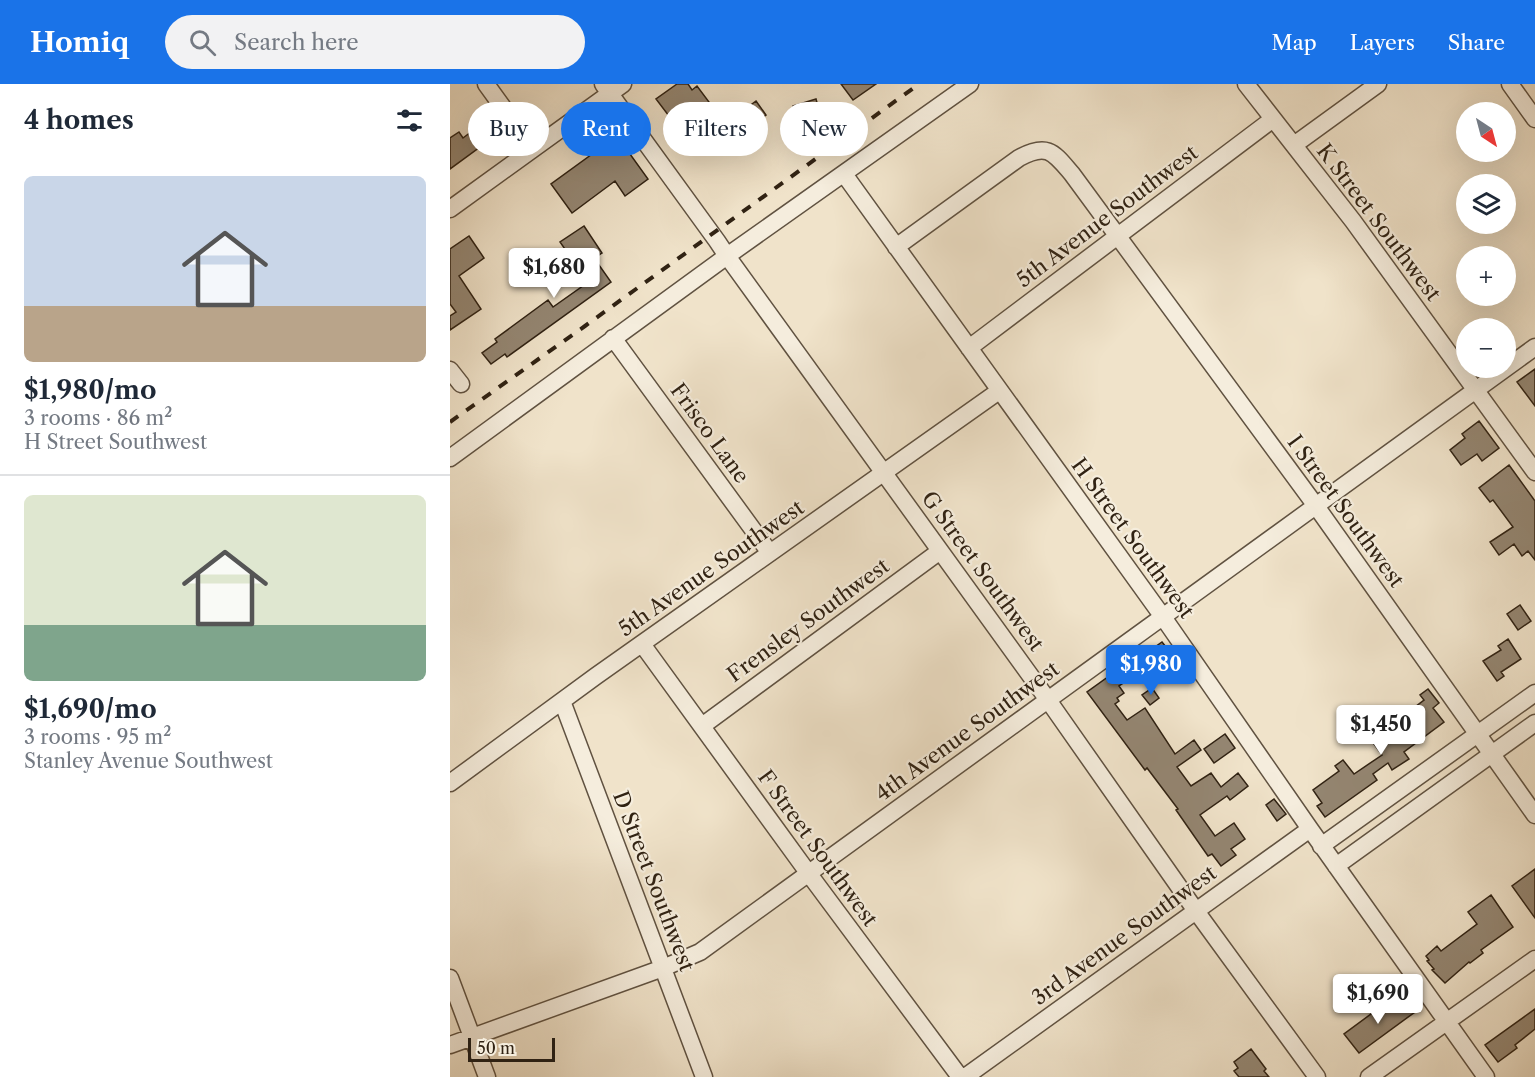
<!DOCTYPE html>
<meta charset="utf-8">
<style>
body{margin:0;font-family:"Libre Caslon Text",serif;background:#f2f2f3;color:#1f2937;height:100vh;display:flex;flex-direction:column;font-size:22px;white-space:nowrap}
*{box-sizing:border-box;margin:0}
p{font-size:20px;color:#747a83}
.icon{flex:none;width:33px;height:33px;fill:none;stroke:currentColor;stroke-width:2;stroke-linecap:round;stroke-linejoin:round}
.map{position:relative;flex:1;overflow:hidden}
.panel{display:flex;flex-direction:column;background:#fff;width:450px}
.panel>*{flex:none}
.guide{position:absolute;left:18px;top:18px;width:570px;height:54px;display:flex;gap:12px}
.needle{width:39px;rotate:144deg}
.buttons{position:absolute;left:1006px;top:18px;display:grid;gap:12px}
.buttons a{display:grid;place-items:center;width:60px;height:60px;border-radius:50%;background:#fff;box-shadow:0 6px 24px #0002;font-size:30px}
.scale{position:absolute;left:18px;bottom:15px;width:87px;box-sizing:border-box;padding-left:6px;border:3px solid #302213;border-top:0;font-size:16px;line-height:21px;white-space:nowrap;color:#302213;-webkit-text-stroke:4px #f5eddd;paint-order:stroke}
.price{position:absolute;translate:-50% -51px;padding:0 14px;border-radius:6px;background:#fff;color:#222;font-size:20px;line-height:39px;filter:drop-shadow(0 2px 3px #0008)}
.price::after{content:'';position:absolute;left:50%;top:36px;width:18px;height:14px;margin-left:-9px;background:inherit;clip-path:polygon(0 0,100% 0,50% 100%)}
.price.on{background:#1a73e8;color:#fff}
ul{padding:0;list-style:none}
li{display:grid;align-content:center;gap:12px;height:318px;padding:0 24px}
li+li{border-top:2px solid #e0e1e3}
li span{display:grid;place-items:center;height:186px;border-radius:9px;color:#555}
li>.icon{margin-inline-start:auto}
span .icon{width:108px;height:108px;fill:#fffc;stroke-width:1}
li b{font-size:26px}
h2{display:flex;justify-content:space-between;align-items:center;height:72px;padding:0 24px;font-size:26px}
.chip{padding:0 21px;border-radius:27px;background:#fff;box-shadow:0 6px 24px #0002;font-size:21px;line-height:54px}
.chip.on{background:#1a73e8;color:#fff}
header{display:flex;align-items:center;gap:36px;box-sizing:border-box;height:84px;padding:0 30px;background:#1a73e8;color:#fff}
header strong{font-size:28px}
nav{display:flex;gap:33px;margin-inline-start:auto;font-size:21px}
.search{width:420px;height:54px;background:#f2f2f3;display:flex;align-items:center;gap:15px;box-sizing:border-box;padding:0 21px;border-radius:33px;color:#747a83;font-size:22px}
main{display:flex;flex:1;min-height:0}
.map>svg:first-child{display:block}
.building{fill:#948672;stroke:#302213;stroke-width:1.5}
.lines{fill:none;stroke-linecap:round;stroke-linejoin:round}
.minor-casing{stroke:#605241;stroke-width:19}
.minor{stroke:#f5eddd;stroke-width:16}
.rail{stroke:#302213;stroke-width:4;stroke-dasharray:10 10;stroke-linecap:butt}
.labels{text-anchor:middle;dominant-baseline:central;stroke-width:4.5;stroke-linejoin:round;paint-order:stroke}
.street-label{font-size:21px;fill:#302213;stroke:#f5eddd}
</style>
<header>
<strong>Homiq</strong>
<div class="search"><svg class="icon" aria-label="search" viewBox="0 0 24 24"><circle cx="10" cy="10" r="6"/><path d="M15 15l6 6"/></svg>Search here</div>
<nav><a>Map</a><a>Layers</a><a>Share</a></nav>
</header>
<main>
<section class="panel">
<h2>4 homes<svg class="icon" aria-label="filters" viewBox="0 0 24 24"><path d="M4 7h16M4 17h16"/><circle cx="9" cy="7" r="2"/><circle cx="15" cy="17" r="2"/></svg></h2>
<ul>
<li><span style="background:linear-gradient(#c9d6e8 70%,#b9a48a 0)"><svg class="icon" aria-label="home" viewBox="0 0 24 24"><path d="M3 11l9-7 9 7M6 9v11h12V9"/></svg></span><div><b>$1,980/mo</b><p>3 rooms · 86 m²</p><p>H Street Southwest</p></div></li>
<li><span style="background:linear-gradient(#dfe7d0 70%,#7fa58c 0)"><svg class="icon" aria-label="home" viewBox="0 0 24 24"><path d="M3 11l9-7 9 7M6 9v11h12V9"/></svg></span><div><b>$1,690/mo</b><p>3 rooms · 95 m²</p><p>Stanley Avenue Southwest</p></div></li>
</ul>
</section>
<div class="map">
<svg width="1085" height="993" viewBox="0 0 1085 993">
<rect width="100%" height="100%" fill="#f0e3ca"/>
<filter id="stains"><feTurbulence type="fractalNoise" baseFrequency=".00333" numOctaves="4"/><feColorMatrix values="0 0 0 0 .2 0 0 0 0 .09 0 0 0 0 .02 0 0 0 .5 -.17"/></filter>
<radialGradient id="worn" r=".72"><stop offset=".6" stop-color="#630" stop-opacity="0"/><stop offset="1" stop-color="#630" stop-opacity=".3"/></radialGradient>
<path class="building" d="M227,0H238L242,6L247,2L262,22L242,36L235,27L222,36L206,15Z
M391,0H426L403,16Z
M366,15L372,37L348,43L343,22Z
M306,17L316,31L291,48L282,35Z
M34,38L47,55L39,60L37,58L0,85V54L9,48L13,54Z
M167,52L198,95L175,112L165,97L122,129L101,100Z
M134,142L152,169L144,174L161,198L57,273L55,270L41,280L32,269L47,258L45,255L98,216L103,223L144,194L132,177L126,181L110,158Z
M19,152L34,174L9,192L31,225L0,246V232L6,228L0,220V165Z
M1085,285V322L1067,298Z
M1029,337L1049,364L1032,377L1027,370L1011,381L1000,366L1015,354L1012,350Z
M1059,381L1085,417V476L1078,467L1072,472L1064,460L1049,471L1040,458L1063,443L1043,416L1040,418L1029,404Z
M1070,521L1081,537L1068,546L1057,530Z
M1058,555L1071,575L1051,588L1054,592L1047,597L1033,577L1051,566L1048,562Z
M712,558L720,568L669,602L674,609L667,614L669,617L665,620L677,636L695,624L725,670L744,656L751,666L727,683L741,702L761,689L771,703L788,689L798,702L780,716L777,712L750,731L765,752L784,739L795,755L781,765L786,771L771,782L762,770L758,772L726,726L728,725L697,684L695,686L637,608L676,580L678,582Z
M702,604L709,614L700,621L692,611Z
M978,605L989,619L983,624L994,638L954,668L959,675L942,686L938,679L923,690L927,696L875,733L867,722L872,719L863,706L889,687L885,682L893,676L904,690L932,671L924,660L948,644L944,639L974,616L970,611Z
M775,650L785,664L764,679L754,665Z
M824,715L836,730L827,737L816,721Z
M1085,785V834L1062,802Z
M1041,811L1063,843L1031,866L1033,869L1020,879L1019,878L995,899L982,886L984,885L977,877L979,876L976,872L987,862L991,867L1027,840L1018,828Z
M954,914L965,928L909,969L894,950L929,924L933,929Z
M1085,925V945L1065,961L1067,964L1048,978L1035,961Z
M801,965L816,985L814,987L819,993H789L784,987L788,984L784,978Z"/>
<g class="lines">
<defs>
<path id="minor" d="M36,0L83,65
M153,0L267,157L277,172L598,616L746,827L867,993
M796,0L903,137L1085,388
M1060,0L1085,35
M844,61L928,0
M394,90L713,533L860,745L1036,993
M0,125L173,0
M446,163L569,74C598,58 604,69 622,90L866,422L1085,731
M163,254L320,469
M519,264L823,35
M0,286L11,300
M0,374L277,172L520,0
M192,560L359,790L510,993
M112,617L254,993
M252,642L490,467
M0,699L146,592L549,307
M871,762L1085,609
M886,782L1085,639
M0,894L37,993
M0,961L213,884L250,868L1085,263
M515,993L860,745
M919,993L1085,875"/>
</defs>
<use href="#minor" class="minor-casing"/>
<use href="#minor" class="minor"/>
<path class="rail" d="M0,338L135,242L469,0"/>
</g>
<g class="labels">
<g class="street-label">
<text transform="translate(657 132) rotate(-37)">5th Avenue Southwest</text>
<text transform="translate(929 138) rotate(53)">K Street Southwest</text>
<text transform="translate(260 349) rotate(54)">Frisco Lane</text>
<text transform="translate(896 427) rotate(54)">I Street Southwest</text>
<text transform="translate(683 454) rotate(54)">H Street Southwest</text>
<text transform="translate(261 484) rotate(-35)">5th Avenue Southwest</text>
<text transform="translate(533 487) rotate(54)">G Street Southwest</text>
<text transform="translate(358 536) rotate(-36)">Frensley Southwest</text>
<text transform="translate(517 647) rotate(-36)">4th Avenue Southwest</text>
<text transform="translate(368 764) rotate(54)">F Street Southwest</text>
<text transform="translate(204 797) rotate(69)">D Street Southwest</text>
<text transform="translate(674 851) rotate(-36)">3rd Avenue Southwest</text>
</g>
</g>
<rect width="100%" height="100%" filter="url(#stains)"/>
<rect width="100%" height="100%" fill="url(#worn)"/>
</svg>
<div class="buttons">
<a><svg class="needle" viewBox="-14 -14 28 28"><path d="M0-13l5 13h-10z" fill="#e53935"/><path d="M0 13l5-13h-10z" fill="#747a83"/></svg></a>
<a><svg class="icon" aria-label="layers" viewBox="0 0 24 24"><path d="M12 4l9 5-9 5-9-5zM3 14l9 5 9-5"/></svg></a>
<a>+</a>
<a>−</a>
</div>
<div class="scale">50 m</div>
<b class="price" style="left:104px;top:215px">$1,680</b>
<b class="price on" style="left:701px;top:612px">$1,980</b>
<b class="price" style="left:931px;top:672px">$1,450</b>
<b class="price" style="left:928px;top:941px">$1,690</b>
<div class="guide">
<a class="chip">Buy</a>
<a class="chip on">Rent</a>
<a class="chip">Filters</a>
<a class="chip">New</a>
</div>
</div>
</main>
